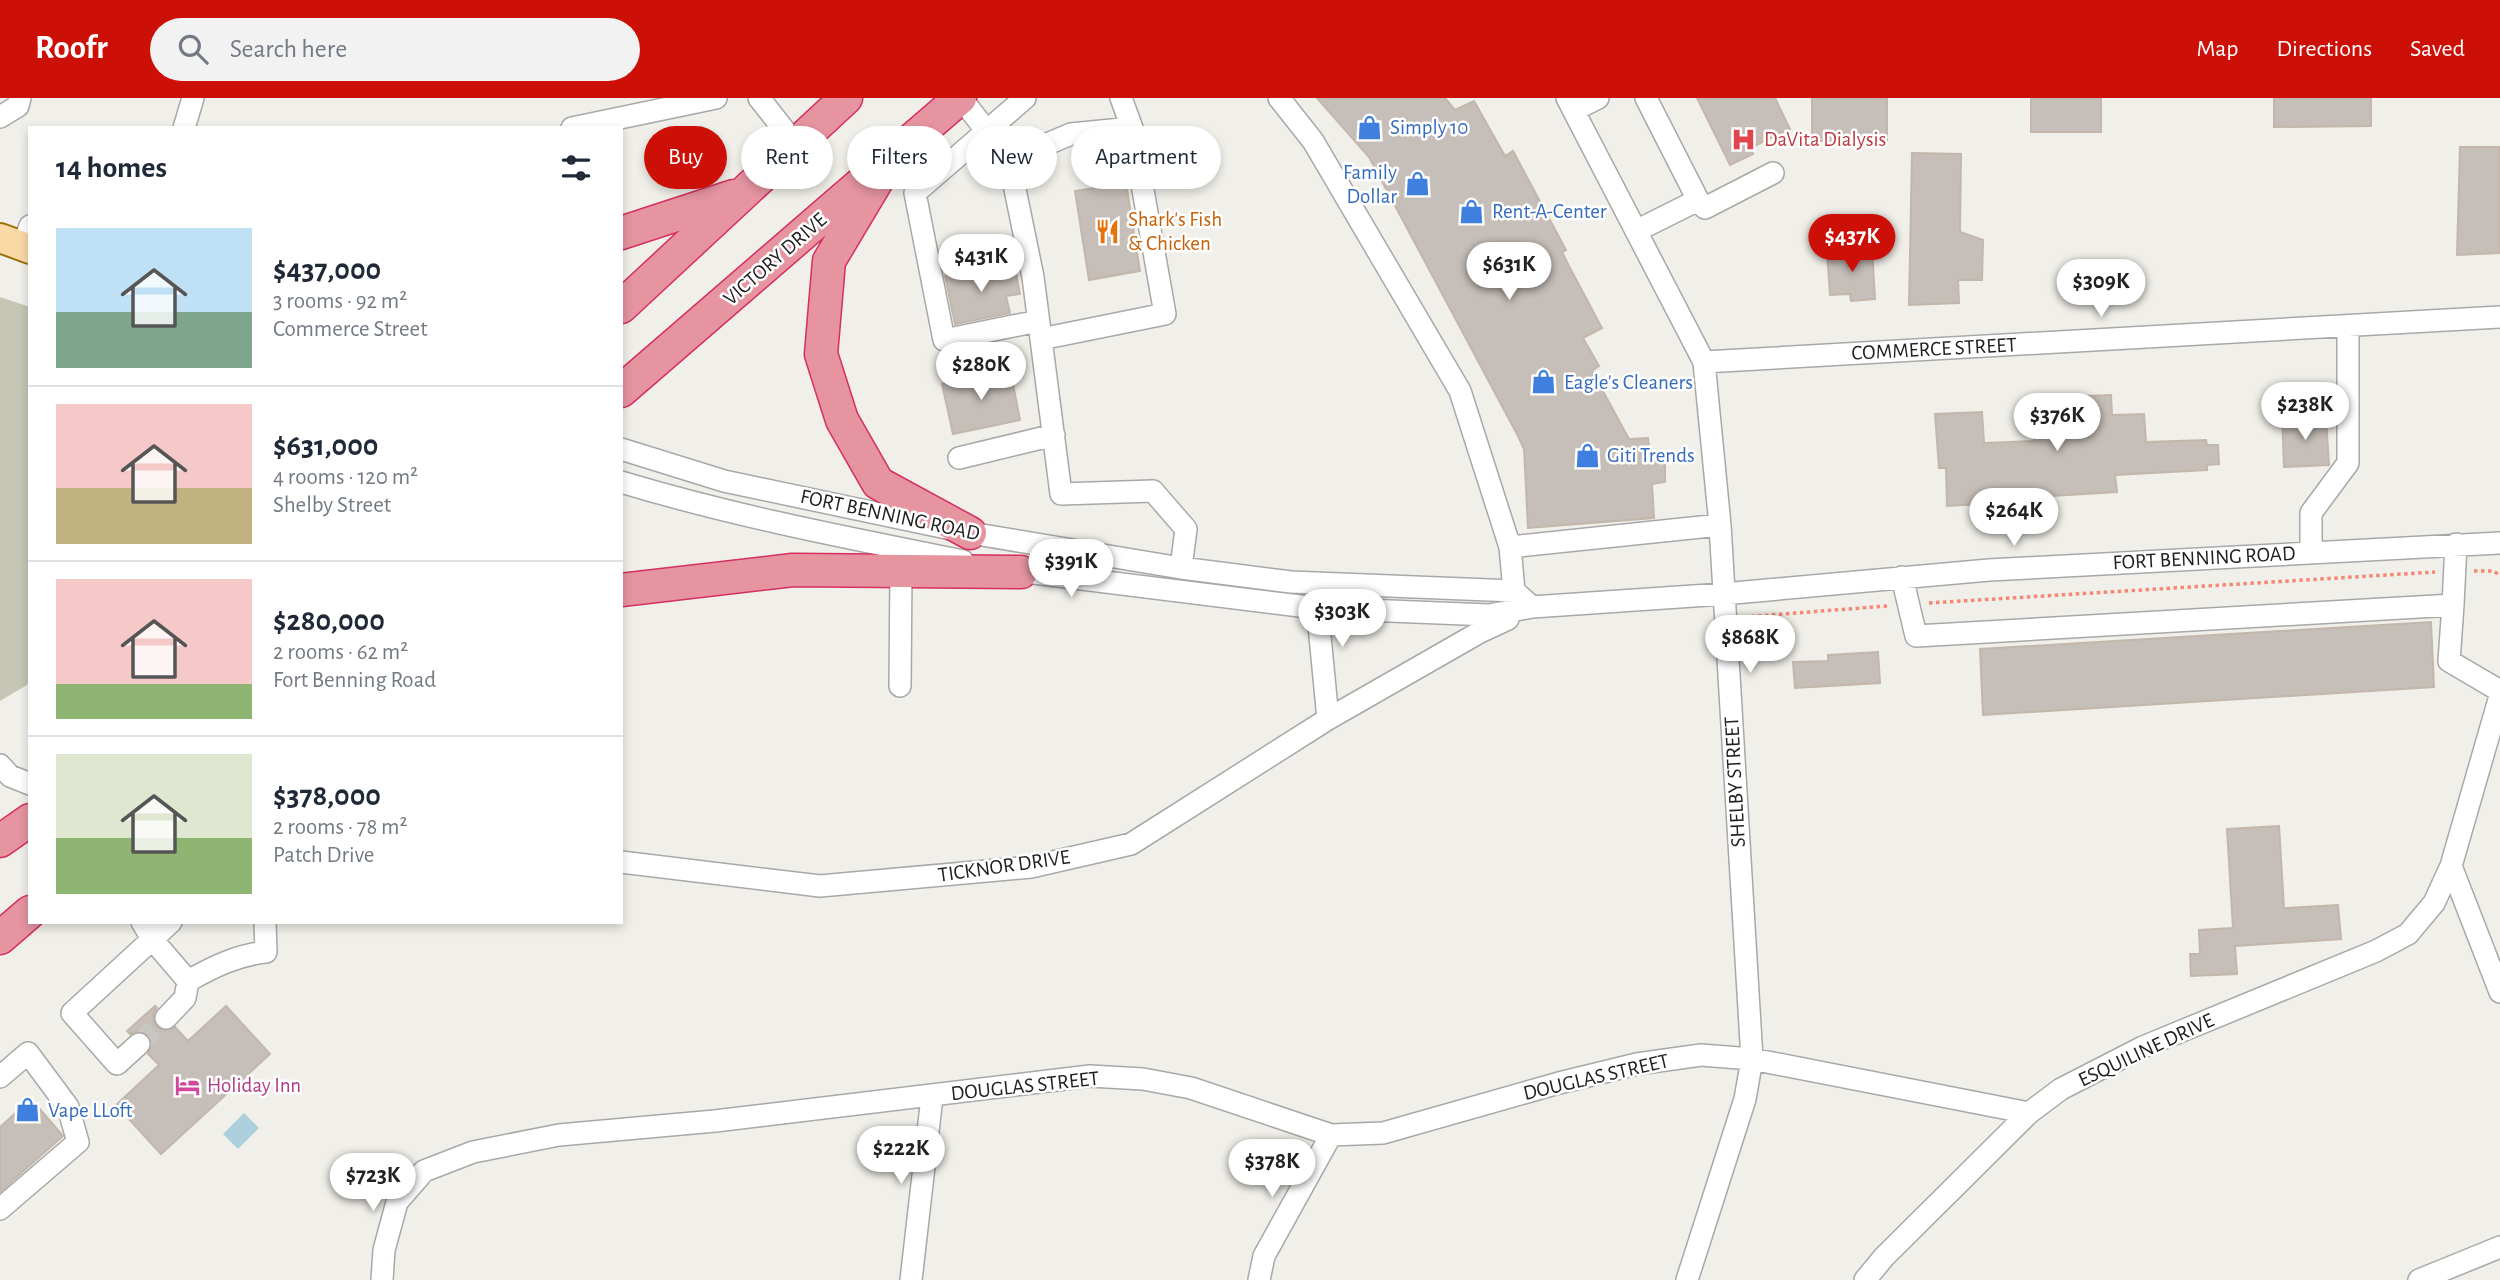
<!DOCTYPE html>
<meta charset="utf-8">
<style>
body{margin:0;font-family:"Alegreya Sans",sans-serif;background:#f2f2f3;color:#1f2937;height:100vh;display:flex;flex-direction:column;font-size:26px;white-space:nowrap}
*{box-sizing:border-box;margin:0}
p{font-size:23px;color:#747a83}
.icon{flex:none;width:38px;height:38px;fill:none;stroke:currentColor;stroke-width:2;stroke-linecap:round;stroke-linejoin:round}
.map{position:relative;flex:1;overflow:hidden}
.side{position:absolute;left:28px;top:28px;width:595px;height:798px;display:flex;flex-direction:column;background:#fff;border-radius:0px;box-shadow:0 4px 10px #0003}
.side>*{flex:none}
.hud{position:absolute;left:644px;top:28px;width:665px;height:63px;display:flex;gap:14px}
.price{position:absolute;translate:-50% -60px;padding:0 16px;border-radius:24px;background:#fff;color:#222;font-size:23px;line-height:46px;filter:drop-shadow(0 2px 4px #0008)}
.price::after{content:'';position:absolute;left:50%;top:42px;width:21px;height:16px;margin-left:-10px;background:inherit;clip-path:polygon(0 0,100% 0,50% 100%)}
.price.on{background:#cc0f07;color:#fff}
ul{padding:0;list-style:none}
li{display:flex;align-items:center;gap:21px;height:175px;padding:0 28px}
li+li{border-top:2px solid #e0e1e3}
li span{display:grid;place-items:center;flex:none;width:196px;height:140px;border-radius:0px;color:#555}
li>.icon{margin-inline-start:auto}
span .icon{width:84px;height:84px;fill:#fffc;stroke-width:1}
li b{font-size:30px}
h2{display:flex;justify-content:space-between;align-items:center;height:84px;padding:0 28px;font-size:30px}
.tag{padding:0 24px;border-radius:32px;background:#fff;box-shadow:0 4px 10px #0003;font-size:24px;line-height:63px}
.tag.on{background:#cc0f07;color:#fff}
header{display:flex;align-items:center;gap:42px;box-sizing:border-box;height:98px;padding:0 35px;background:#cc0f07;color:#fff}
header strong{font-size:33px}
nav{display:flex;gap:38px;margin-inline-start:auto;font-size:24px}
.search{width:490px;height:63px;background:#f2f2f3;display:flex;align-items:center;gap:18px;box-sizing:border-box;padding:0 24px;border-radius:38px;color:#747a83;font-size:26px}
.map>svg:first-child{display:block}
.construction{fill:#c5c6b4}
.water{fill:#abcfdd}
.building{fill:#c6beb8;stroke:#c3b6ab;stroke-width:2}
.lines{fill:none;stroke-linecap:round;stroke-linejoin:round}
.minor-tunnel{stroke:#c7c6c1;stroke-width:21;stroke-dasharray:21 10;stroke-linecap:butt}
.minor-casing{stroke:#a8a8a8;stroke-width:24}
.major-casing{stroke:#996f05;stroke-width:32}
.highway-casing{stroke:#d62f61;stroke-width:35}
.path{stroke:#f58875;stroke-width:3.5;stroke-dasharray:3.5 3.5;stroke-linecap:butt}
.minor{stroke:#fff;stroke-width:21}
.major{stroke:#f9d9a6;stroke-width:28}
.highway{stroke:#e594a0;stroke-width:32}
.labels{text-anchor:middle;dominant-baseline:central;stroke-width:5;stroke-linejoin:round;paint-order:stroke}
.shop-label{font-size:21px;fill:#366cbe;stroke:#fff;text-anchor:start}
.health-label{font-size:21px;fill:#be3a42;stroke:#fff;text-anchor:start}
.food-label{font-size:21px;fill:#c56008;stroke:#fff;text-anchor:start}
.street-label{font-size:21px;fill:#212121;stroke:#fff}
.hotel-label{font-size:21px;fill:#b23c85;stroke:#fff;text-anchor:start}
</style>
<header>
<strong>Roofr</strong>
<div class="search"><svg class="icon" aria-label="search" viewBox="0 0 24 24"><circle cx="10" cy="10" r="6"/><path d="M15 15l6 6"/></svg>Search here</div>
<nav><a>Map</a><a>Directions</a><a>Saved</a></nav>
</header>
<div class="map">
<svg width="2500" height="1182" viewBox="0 0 2500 1182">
<rect width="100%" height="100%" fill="#f1efe9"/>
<path class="construction" d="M0,199L30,209V585L0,603Z"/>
<path class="water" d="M244,1015L259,1030L238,1051L223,1036Z"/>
<path class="building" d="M1317,0H1445L1455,12L1474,3L1505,58L1513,53L1566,152L1562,154L1570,170L1602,230L1583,240L1599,268L1592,273L1629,341L1648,340L1651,364L1665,363V384L1652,386L1654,420L1528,430L1524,351L1518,338L1369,59Z
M1697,0H1775L1790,31L1750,50L1753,56L1730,67Z
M1812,0H1887V43H1812Z
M2031,0H2101V34H2031Z
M2274,0H2371V28L2274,29Z
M2460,49H2500V155L2457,157Z
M1912,55L1961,56L1960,134L1983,142L1982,182H1958L1959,205L1909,207Z
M1126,85L1140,173L1089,182L1075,93Z
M1872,150L1875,201L1851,203L1850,196L1830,197L1827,153Z
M1000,167L1002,178L1016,175L1020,196L1006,198L1010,215L955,226L945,178Z
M1010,271L1020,322L953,336L942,286Z
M2111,297L2112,317L2144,316L2146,344L2206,342L2207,347H2218L2219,366L2207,367V372L2115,377L2117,394L2034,399L2035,403L1947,408L1946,370H1939L1935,316L1982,314L1984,345L2034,343L2031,300Z
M2282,317H2299L2300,321L2326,320L2329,367L2284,369Z
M2431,524L2434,589L1983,617L1980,551Z
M1878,554L1880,585L1795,590L1793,564L1828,563V557Z
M2279,728L2284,810L2338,807L2341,841L2235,848L2237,876L2191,878L2190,856H2200L2199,832L2233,830L2227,731Z
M155,908L157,910L153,916V923L157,929L164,933L175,929L188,943L226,908L270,956L161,1056L116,1007L159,967L148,956L152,944L148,937L137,933L130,936L127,933Z
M31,1001L63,1038L0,1094V1029Z"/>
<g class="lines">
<path class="minor-tunnel" d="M139,946L166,920"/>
<defs>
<path id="minor" d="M759,0L796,47
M961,0L1009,62L1033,179L1061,396L1153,393L1186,431L1181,470
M1025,0L915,95L944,242L1038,223
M1121,0L1132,30
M1279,0L1313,43L1460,293L1510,449L1514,493
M1567,0L1704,264L1720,427L1752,961L1745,1001L1687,1182
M1574,12L1598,0
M0,19L18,8L20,0
M184,30L193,0
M572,30L716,0
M1009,62L1071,36L1132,30L1165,216L1041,241
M1698,102L1705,110L1773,75
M1636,133L1698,102L1646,0
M23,148L30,128
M1704,264L2500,219
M621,351L724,383L970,435L1181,470L1291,484L1514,493L1532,509
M959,360L1054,337
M621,384C734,418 848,440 963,463
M1510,449L1720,427
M2311,454V415L2348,365V228
M1009,472L1316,510L1489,517L1532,509L1723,496L1989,472L2500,445
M1902,479L1916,538L2453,507L2456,446
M1316,497L1328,621
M2453,507L2449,563L2500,593
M900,588L901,473
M0,667L10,678L30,686
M621,764L820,788L1031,769L1131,746L1328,621L1480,534L1508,521
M2451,768L2500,894
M142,824L152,841L188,883C213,869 237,857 266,854L265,824
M166,920L185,900L188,883
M139,946L117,966L72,915L171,824
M0,979L28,955L68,1009L78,1044L0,1111
M382,1182L384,1152L397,1104L424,1073L473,1054L559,1037L715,1023L1090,978L1143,981L1191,990L1331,1037L1383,1035L1559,985L1637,966L1701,957L1752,961L2029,1015
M911,1182L932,999
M1259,1182L1264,1158L1331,1037
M1865,1182L1884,1159L2029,1015L2061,991L2143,949L2376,853L2408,836L2434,805L2451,768L2500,598
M2419,1182L2500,1149"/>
<path id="major" d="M0,140L30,151"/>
<path id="highway" d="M888,64L829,163L821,256L842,322L878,385L970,435
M621,135L734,98
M621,209L846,0
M621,293L960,0
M621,492L793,472L1021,474
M0,743L30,722
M0,840L30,814"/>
</defs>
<use href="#minor" class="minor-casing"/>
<use href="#major" class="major-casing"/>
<use href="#highway" class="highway-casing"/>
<path class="path" d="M2474,473H2493L2500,477
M1929,505L2435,474
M1744,519L1887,508"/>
<use href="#minor" class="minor"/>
<use href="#major" class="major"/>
<use href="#highway" class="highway"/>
</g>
<defs>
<symbol id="shop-bare" viewBox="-9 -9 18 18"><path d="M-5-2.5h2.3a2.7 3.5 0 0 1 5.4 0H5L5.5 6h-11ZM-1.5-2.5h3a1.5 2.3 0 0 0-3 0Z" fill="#3f7fe0" stroke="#fff" stroke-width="2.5" paint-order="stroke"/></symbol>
<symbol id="hospital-bare" viewBox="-9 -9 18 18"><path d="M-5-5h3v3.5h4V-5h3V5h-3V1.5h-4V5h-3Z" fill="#e0444e" stroke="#fff" stroke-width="2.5" paint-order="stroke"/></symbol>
<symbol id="restaurant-bare" viewBox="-9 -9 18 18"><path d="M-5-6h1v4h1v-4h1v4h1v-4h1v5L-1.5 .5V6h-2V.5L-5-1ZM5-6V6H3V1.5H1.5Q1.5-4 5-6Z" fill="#e8710a" stroke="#fff" stroke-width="2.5" paint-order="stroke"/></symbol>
<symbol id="hotel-bare" viewBox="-9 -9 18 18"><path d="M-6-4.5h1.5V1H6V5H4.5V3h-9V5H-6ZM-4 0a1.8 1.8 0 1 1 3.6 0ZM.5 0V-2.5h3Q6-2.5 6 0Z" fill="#d1479c" stroke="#fff" stroke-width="2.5" paint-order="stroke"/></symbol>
</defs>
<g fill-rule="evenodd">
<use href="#shop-bare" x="1352" y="12" width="35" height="35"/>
<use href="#hospital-bare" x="1726" y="24" width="35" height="35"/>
<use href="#shop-bare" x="1400" y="68" width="35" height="35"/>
<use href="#shop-bare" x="1454" y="96" width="35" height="35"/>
<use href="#restaurant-bare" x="1090" y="116" width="35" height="35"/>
<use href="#shop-bare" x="1526" y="266" width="35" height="35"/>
<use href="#shop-bare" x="1570" y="340" width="35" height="35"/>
<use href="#hotel-bare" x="170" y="970" width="35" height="35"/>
<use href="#shop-bare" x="10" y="994" width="35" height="35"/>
</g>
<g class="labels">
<g class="shop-label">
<text x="1390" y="29">Simply 10</text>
<text x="1397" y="74" text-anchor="end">Family<tspan x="1397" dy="24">Dollar</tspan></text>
<text x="1492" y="113">Rent-A-Center</text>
<text x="1564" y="284">Eagle's Cleaners</text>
<text x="1607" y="357">Giti Trends</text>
<text x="48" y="1012">Vape LLoft</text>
</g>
<g class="health-label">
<text x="1764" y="41">DaVita Dialysis</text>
</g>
<g class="food-label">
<text x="1128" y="121">Shark's Fish<tspan x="1128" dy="24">&amp; Chicken</tspan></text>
</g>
<g class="street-label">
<text transform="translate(775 161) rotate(-41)">VICTORY DRIVE</text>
<text transform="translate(1934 251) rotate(-3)">COMMERCE STREET</text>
<text transform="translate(890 417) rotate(12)">FORT BENNING ROAD</text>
<text transform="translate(2204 460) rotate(-3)">FORT BENNING ROAD</text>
<text transform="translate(1735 684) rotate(-93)">SHELBY STREET</text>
<text transform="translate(1004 768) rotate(-8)">TICKNOR DRIVE</text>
<text transform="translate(2146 952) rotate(-25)">ESQUILINE DRIVE</text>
<text transform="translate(1596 979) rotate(-13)">DOUGLAS STREET</text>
<text transform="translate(1025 988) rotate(-6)">DOUGLAS STREET</text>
</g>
<g class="hotel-label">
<text x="207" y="987">Holiday Inn</text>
</g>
</g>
</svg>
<b class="price on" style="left:1852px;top:176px">$437K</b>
<b class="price" style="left:981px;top:196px">$431K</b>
<b class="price" style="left:1509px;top:204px">$631K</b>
<b class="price" style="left:2101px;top:221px">$309K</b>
<b class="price" style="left:981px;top:304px">$280K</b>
<b class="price" style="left:2305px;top:344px">$238K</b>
<b class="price" style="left:2057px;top:355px">$376K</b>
<b class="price" style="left:2014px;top:450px">$264K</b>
<b class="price" style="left:1071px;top:501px">$391K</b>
<b class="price" style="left:1342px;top:551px">$303K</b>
<b class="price" style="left:1750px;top:577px">$868K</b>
<b class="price" style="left:901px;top:1088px">$222K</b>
<b class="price" style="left:1272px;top:1101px">$378K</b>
<b class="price" style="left:373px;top:1115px">$723K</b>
<div class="hud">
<a class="tag on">Buy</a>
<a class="tag">Rent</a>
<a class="tag">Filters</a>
<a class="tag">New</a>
<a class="tag">Apartment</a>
</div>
<section class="side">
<h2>14 homes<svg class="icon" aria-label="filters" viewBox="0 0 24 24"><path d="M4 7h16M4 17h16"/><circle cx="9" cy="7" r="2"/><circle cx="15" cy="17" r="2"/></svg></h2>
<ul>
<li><span style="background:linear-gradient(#bfe0f5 60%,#7fa58c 0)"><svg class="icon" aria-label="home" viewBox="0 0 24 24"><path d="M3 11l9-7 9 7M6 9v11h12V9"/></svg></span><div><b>$437,000</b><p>3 rooms · 92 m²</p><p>Commerce Street</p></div></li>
<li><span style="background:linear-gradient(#f6c9c9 60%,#c2b280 0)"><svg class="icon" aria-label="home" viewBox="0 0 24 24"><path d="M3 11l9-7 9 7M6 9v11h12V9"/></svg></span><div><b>$631,000</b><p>4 rooms · 120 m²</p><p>Shelby Street</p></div></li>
<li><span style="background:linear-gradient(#f6c9c9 75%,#8fb573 0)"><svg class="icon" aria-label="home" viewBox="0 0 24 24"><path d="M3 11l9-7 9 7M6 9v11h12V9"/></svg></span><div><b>$280,000</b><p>2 rooms · 62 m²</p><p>Fort Benning Road</p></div></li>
<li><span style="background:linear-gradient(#dfe7d0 60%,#8fb573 0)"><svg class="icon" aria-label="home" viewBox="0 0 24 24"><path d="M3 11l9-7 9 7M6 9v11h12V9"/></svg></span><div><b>$378,000</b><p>2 rooms · 78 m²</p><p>Patch Drive</p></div></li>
</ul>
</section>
</div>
